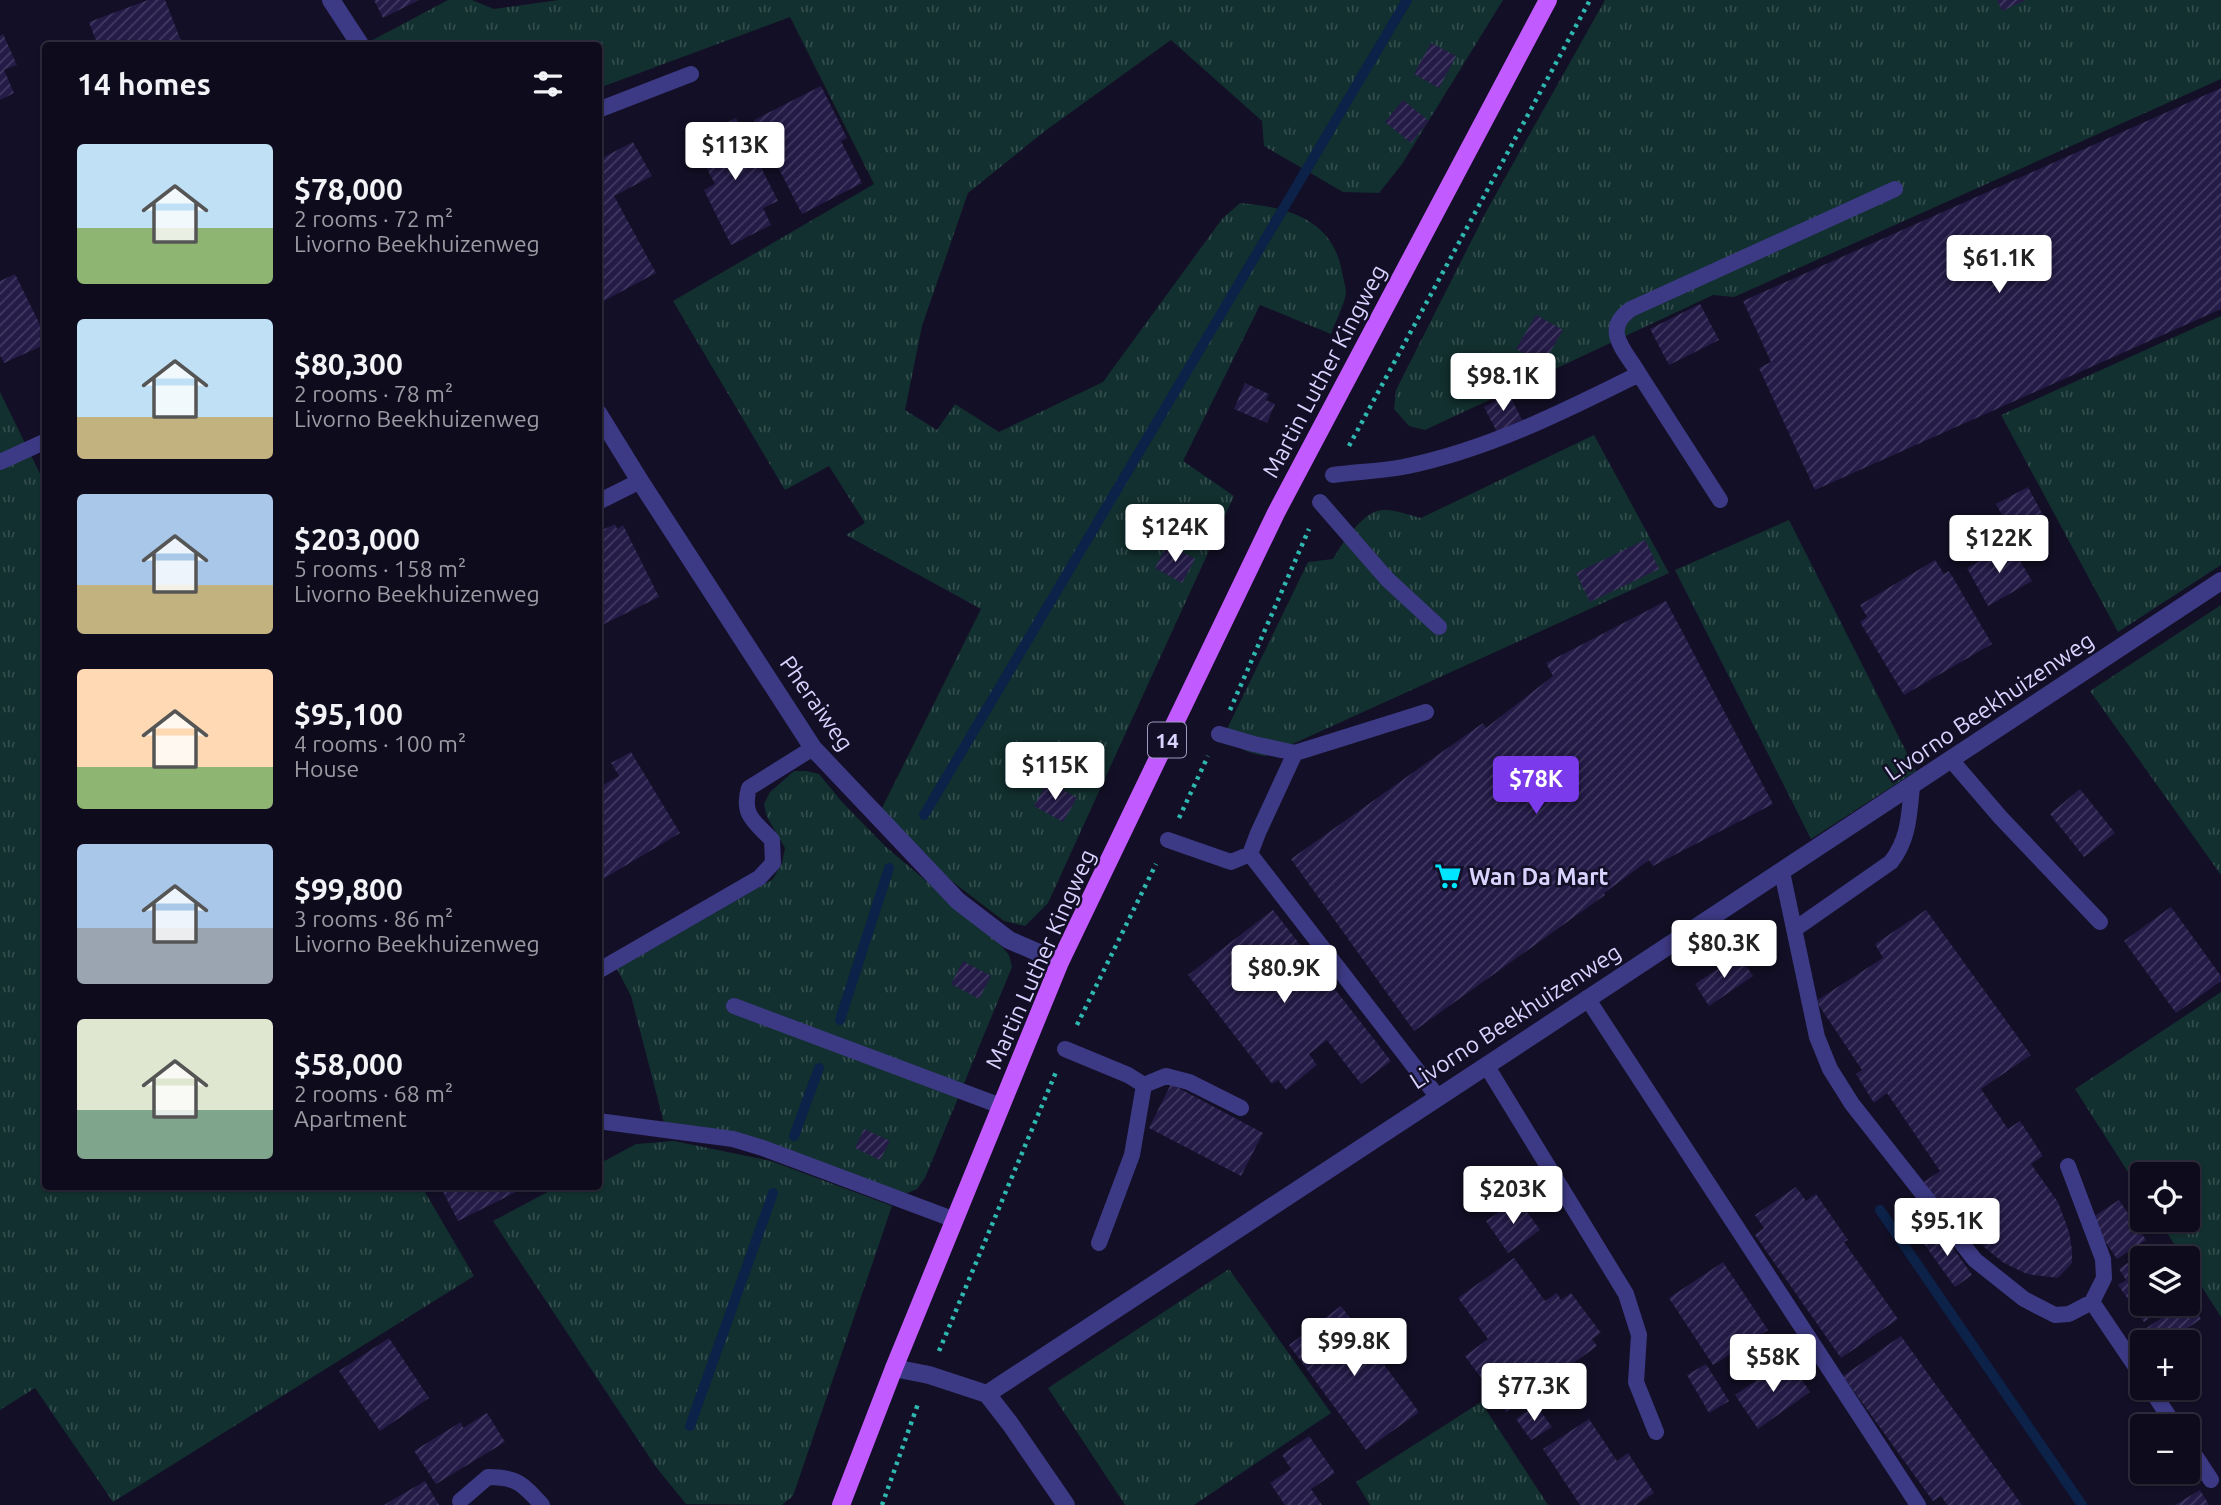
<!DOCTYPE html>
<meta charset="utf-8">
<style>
body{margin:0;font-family:Ubuntu,sans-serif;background:#1c1929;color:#f1f3f6;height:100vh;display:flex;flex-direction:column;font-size:26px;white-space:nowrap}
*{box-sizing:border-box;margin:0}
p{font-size:23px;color:#9b9ba3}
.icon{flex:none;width:38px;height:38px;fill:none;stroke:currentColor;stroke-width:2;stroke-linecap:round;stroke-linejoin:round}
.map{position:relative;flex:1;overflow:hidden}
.drawer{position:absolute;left:42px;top:42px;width:560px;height:1148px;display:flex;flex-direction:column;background:#0e0b1c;border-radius:7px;box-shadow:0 2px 5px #0004,0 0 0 2px #2e2b3b}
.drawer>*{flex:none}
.fabs{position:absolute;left:2130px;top:1162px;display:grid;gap:14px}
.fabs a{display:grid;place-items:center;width:70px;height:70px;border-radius:7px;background:#0e0b1c;box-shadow:0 2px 5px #0004,0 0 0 2px #2e2b3b;font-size:35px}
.price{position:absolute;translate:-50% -60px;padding:0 16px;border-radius:7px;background:#fff;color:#222;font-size:23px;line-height:46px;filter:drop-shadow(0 2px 4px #0008)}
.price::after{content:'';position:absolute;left:50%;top:42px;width:21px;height:16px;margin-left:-10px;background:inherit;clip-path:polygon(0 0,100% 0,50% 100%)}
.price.selected{background:#7c3aed;color:#fff}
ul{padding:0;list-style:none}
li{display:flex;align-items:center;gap:21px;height:175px;padding:0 35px}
li span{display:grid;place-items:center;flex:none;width:196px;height:140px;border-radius:7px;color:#555}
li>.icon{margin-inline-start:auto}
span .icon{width:84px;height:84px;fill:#fffc;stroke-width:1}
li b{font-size:30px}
h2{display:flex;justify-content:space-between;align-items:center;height:84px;padding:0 35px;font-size:30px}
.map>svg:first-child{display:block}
.grass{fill:url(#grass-tufts)}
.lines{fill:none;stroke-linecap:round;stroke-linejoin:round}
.stream{stroke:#0c2248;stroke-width:10}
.building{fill:url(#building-hatch)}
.path{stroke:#2fb8b0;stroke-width:4.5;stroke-dasharray:3.5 5;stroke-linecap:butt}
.lane{stroke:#3d3a85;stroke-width:16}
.street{stroke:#3d3a85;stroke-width:18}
.primary{stroke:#c25bff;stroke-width:18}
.labels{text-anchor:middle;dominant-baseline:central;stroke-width:5;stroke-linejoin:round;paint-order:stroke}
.shield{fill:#130f26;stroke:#9e99be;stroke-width:2}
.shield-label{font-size:21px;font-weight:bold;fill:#d9d4ff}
.street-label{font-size:23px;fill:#d9d4ff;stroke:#130f26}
.poi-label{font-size:23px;font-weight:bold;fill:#d9d4ff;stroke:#130f26;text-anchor:start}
</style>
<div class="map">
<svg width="2221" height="1505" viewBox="0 0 2221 1505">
<defs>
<pattern id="grass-tufts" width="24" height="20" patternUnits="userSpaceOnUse" patternTransform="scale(1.75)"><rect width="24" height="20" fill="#12302f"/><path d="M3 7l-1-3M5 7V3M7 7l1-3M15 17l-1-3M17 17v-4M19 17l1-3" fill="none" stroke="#344d4e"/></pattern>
<pattern id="building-hatch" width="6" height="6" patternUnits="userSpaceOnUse" patternTransform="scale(1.75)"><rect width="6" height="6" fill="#241b47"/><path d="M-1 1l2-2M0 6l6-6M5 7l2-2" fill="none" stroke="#433b63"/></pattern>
</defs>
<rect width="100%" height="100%" fill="#130f26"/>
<path class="grass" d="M448,0H472L494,9L559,0H1503L1402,164L1379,193L1343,192L1264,146L1262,121L1171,40L1045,131L968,193L922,326L905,410L937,430L955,404L999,432L1103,382L1222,219L1240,203C1287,207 1333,219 1342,272C1343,278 1346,287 1346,293C1344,306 1335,322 1331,334L1260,305L1183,461L1234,496L1048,903L1025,926L1004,921L928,863L881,810L981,609L846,535L865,523L829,466L785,490L673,301L874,184L790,17L599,88L598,46H371L369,42Z
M1605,0H2221V79L1734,297L1713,295L1425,430L1409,426L1394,409L1396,390L1487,210Z
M2221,316V565L2118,632L2001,415Z
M0,392L45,484L46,1186L422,1187L474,1276L113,1502L35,1388L0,1410Z
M1594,435L1669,573L1266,756C1247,753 1236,749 1226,731L1308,562L1333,559C1342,544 1359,517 1377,511C1391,507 1408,515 1421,518Z
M1789,520L1916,771L1811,839L1675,570Z
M2221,605V875L2090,691Z
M794,771H807L819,774L842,802L886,847L996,940L1009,955L1012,967L925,1178L917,1189L905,1194L664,1123L631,996L617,969L773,879L782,863L785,848L767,817L764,804L770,792Z
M2221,992V1317L2188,1265V1258H2183L2159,1220H2188V1174H2142V1194L2075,1089Z
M674,1141L771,1161L892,1206L793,1496L782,1505L686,1504L656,1467L493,1221L557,1187L598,1186L599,1164L636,1144Z
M1229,1269L1331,1413L1194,1505H1125L1048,1388Z
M1481,1402L1548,1505H1370L1356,1482Z"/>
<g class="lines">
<path class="stream" d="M924,815L1407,0
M840,1020L889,868
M794,1136L819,1068
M1880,1210L2082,1505
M690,1426L773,1193"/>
</g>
<path class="building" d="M148,0H165L183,46H98L89,22Z
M374,0H419L383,18Z
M1997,0H2026L2002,11Z
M3,34L17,65L4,70L14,93L0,100V36Z
M1431,43L1456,56L1439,88L1414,74Z
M821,86L847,138L841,141L862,183L802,214L754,120Z
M2221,88V309L1815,490L1759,368L1771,362L1743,301Z
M1403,100L1429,121L1411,143L1385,122Z
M736,118L778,201L763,208L771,225L731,245L704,190L715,184L692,140Z
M633,142L652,176L614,196L656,273L598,304V186L603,183L598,175V160Z
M15,274L46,337V344L4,363L0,355V281Z
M1700,304L1719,340L1669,365L1650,329Z
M1536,315L1563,330L1543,364L1516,349Z
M1245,383L1269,394L1266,400L1275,404L1267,423L1234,409Z
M1509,394L1522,420L1497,432L1484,407Z
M2028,487L2045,519L2014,537L1996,504Z
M615,524L617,529L623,525L659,597L598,627V532Z
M1645,540L1659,569L1590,602L1576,573Z
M1168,544L1195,559L1182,583L1155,568Z
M2010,544L2032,581L1988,606L1967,568Z
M1935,560L1944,574L1949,571L1992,644L1904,695L1860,622L1867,617L1860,605Z
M1666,601L1773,804L1653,866L1649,860L1604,893L1605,895L1414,1031L1291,859L1483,723L1486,728L1553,676L1546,663Z
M631,752L680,833L598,882V788L619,776L611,763Z
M1048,781L1077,798L1063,822L1034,806Z
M2080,789L2115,833L2084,857L2050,814Z
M2171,907L2221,976V981L2176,1013L2124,941Z
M1273,910L1391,1061L1361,1084L1327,1040L1309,1054L1317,1065L1286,1090L1278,1080L1272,1084L1188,975Z
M1926,910L2031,1055L1981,1089L2008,1129L2020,1121L2043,1156L2031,1164L2058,1202L2069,1232L2072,1250V1263L2058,1278L2027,1274L2004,1263L1984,1247L1958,1210L1947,1216L1924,1182L1940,1171L1887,1093L1874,1103L1856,1074L1862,1070L1816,1001L1883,958L1875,944Z
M1739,955L1753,976L1709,1006L1695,984Z
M963,961L991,976L979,999L951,984Z
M1171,1084L1263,1133L1241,1176L1149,1128Z
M864,1129L890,1141L880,1160L855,1148Z
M440,1186H528L458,1221Z
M1796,1187L1806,1201L1816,1194L1848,1240L1844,1242L1898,1319L1841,1358L1755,1235L1764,1228L1755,1215Z
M1518,1199L1540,1230L1508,1253L1486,1221Z
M2119,1200L2146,1240L2117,1259L2090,1219Z
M1939,1228L1972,1275L1955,1287L1922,1241Z
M2142,1253L2146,1258H2142V1304H2170L2144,1322L2118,1285L2126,1280L2119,1269Z
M1514,1258L1545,1301L1557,1293L1561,1300L1571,1293L1601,1333L1592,1339L1597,1346L1506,1412L1465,1356L1488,1339L1458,1298Z
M1723,1262L1768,1330L1713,1365L1669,1298Z
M2188,1300L2201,1319L2166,1342H2142V1359L2129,1340L2182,1304H2188Z
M1341,1306L1419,1412L1366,1450L1289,1345Z
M1901,1336L2022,1505H1947L1941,1496L1933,1501L1843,1376Z
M389,1338L429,1398L380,1431L339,1371Z
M1788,1359L1810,1392L1758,1429L1735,1395Z
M1706,1364L1729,1401L1709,1413L1687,1375Z
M1536,1405L1552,1427L1531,1440L1516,1419Z
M487,1413L505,1442L436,1484L414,1451L461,1422L463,1428Z
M1589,1419L1617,1461L1628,1453L1654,1493L1636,1505H1580L1543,1449Z
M1309,1436L1335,1473L1311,1489L1322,1505H1285L1270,1483L1291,1469L1282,1455Z
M425,1481L439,1505H384Z
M2200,1490L2209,1505H2175Z"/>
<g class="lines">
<path class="path" d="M1349,446L1590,0
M1230,710L1309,529
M1179,818L1208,756
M1077,1025L1156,864
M939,1351L1056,1072
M882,1505L919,1401"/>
<path class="lane" d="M598,110L691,74
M1639,374C1625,350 1601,330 1631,309L1895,189
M0,462L46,441
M1333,475C1356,472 1381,471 1403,467C1487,450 1563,412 1639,374L1720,500
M598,502L640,481
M1320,502L1387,579L1439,627
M1219,734L1254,744L1295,753L1426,712
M1952,761L2001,818L2100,922
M1168,840L1231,862L1250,854L1258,833L1295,753
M1250,854L1437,1096
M1782,872L1817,1037L1830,1069L1852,1104L1975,1260L2024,1299L2055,1315L2069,1314L2092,1302L2104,1278L2103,1259L2068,1166
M1795,929L1891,862C1909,839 1909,815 1912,787
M598,971L759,878L773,863L772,840C755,822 741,815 749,788L813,748
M1587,998L1918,1505
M734,1006L1001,1106
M1065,1049L1128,1075L1144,1085L1166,1076L1189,1082L1241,1108
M1486,1065L1626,1294L1639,1335L1636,1382L1656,1432
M598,1121L733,1139L763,1148L955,1220
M1099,1243L1132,1155L1144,1085
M2092,1302L2142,1376
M2150,1388L2175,1426
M2188,1445L2211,1480
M460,1501L488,1477C517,1477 523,1484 542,1505"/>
<path class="street" d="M331,0L361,46
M598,413L640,481L813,748L958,901L1009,940L1060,962
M894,1368L929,1375L987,1394C1398,1122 1811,855 2221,581
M987,1394L1011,1425L1066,1505"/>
<path class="primary" d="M841,1505L894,1368L1060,962L1276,513L1548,0"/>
</g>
<defs>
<symbol id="supermarket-bare" viewBox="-9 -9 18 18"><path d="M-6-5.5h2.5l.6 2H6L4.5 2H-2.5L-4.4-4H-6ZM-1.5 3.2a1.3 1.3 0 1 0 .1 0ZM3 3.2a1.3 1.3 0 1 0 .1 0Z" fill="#00e5ff" stroke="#130f26" stroke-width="2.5" paint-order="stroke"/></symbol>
</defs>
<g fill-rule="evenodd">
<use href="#supermarket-bare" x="1429" y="857" width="38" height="38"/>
</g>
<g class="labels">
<rect class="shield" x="1148" y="722.5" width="38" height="35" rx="5"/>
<g class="shield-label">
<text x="1167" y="740">14</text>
</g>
<g class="street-label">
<text transform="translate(1324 371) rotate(-62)">Martin Luther Kingweg</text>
<text transform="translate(817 703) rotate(55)">Pheraiweg</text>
<text transform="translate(1989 706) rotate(-34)">Livorno Beekhuizenweg</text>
<text transform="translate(1040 959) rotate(-66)">Martin Luther Kingweg</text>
<text transform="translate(1515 1016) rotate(-33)">Livorno Beekhuizenweg</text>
</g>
<g class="poi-label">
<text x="1469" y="876">Wan Da Mart</text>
</g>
</g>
</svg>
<div class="fabs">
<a><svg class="icon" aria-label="locate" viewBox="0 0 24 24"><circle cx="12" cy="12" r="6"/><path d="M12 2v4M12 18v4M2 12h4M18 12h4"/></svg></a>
<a><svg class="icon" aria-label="layers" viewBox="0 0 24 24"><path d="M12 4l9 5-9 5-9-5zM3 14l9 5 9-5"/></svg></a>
<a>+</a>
<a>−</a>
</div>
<b class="price" style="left:735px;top:182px">$113K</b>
<b class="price" style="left:1999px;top:295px">$61.1K</b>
<b class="price" style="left:1503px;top:413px">$98.1K</b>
<b class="price" style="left:1175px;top:564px">$124K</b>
<b class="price" style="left:1999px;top:575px">$122K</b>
<b class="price" style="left:1055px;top:802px">$115K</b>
<b class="price selected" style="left:1536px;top:816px">$78K</b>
<b class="price" style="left:1724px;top:980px">$80.3K</b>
<b class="price" style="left:1284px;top:1005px">$80.9K</b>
<b class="price" style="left:1513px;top:1226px">$203K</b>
<b class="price" style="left:1947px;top:1258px">$95.1K</b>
<b class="price" style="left:1354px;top:1378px">$99.8K</b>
<b class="price" style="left:1773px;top:1394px">$58K</b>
<b class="price" style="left:1534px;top:1423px">$77.3K</b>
<section class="drawer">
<h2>14 homes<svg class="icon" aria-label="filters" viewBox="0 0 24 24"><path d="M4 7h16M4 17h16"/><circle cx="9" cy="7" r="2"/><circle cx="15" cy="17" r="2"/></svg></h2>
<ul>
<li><span style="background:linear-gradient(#bfe0f5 60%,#8fb573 0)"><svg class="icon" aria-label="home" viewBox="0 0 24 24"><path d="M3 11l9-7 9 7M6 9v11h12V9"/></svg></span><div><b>$78,000</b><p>2 rooms · 72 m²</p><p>Livorno Beekhuizenweg</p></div></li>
<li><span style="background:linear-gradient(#bfe0f5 70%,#c2b280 0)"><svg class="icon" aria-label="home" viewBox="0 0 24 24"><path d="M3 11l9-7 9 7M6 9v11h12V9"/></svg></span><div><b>$80,300</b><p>2 rooms · 78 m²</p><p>Livorno Beekhuizenweg</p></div></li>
<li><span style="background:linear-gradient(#a9c7e8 65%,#c2b280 0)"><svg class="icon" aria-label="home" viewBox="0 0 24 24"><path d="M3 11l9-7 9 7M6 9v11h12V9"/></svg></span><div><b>$203,000</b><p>5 rooms · 158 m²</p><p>Livorno Beekhuizenweg</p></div></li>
<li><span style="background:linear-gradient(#ffd9b3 70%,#8fb573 0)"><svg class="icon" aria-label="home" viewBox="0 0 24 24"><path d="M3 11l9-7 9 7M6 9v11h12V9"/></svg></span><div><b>$95,100</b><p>4 rooms · 100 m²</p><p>House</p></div></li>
<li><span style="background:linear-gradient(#a9c7e8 60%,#9aa5b1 0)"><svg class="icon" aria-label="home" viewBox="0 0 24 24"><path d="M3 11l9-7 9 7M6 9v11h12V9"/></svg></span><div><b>$99,800</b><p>3 rooms · 86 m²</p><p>Livorno Beekhuizenweg</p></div></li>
<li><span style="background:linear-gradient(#dfe7d0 65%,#7fa58c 0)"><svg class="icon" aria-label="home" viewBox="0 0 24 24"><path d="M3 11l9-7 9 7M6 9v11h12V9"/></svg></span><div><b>$58,000</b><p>2 rooms · 68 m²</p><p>Apartment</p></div></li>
</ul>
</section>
</div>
